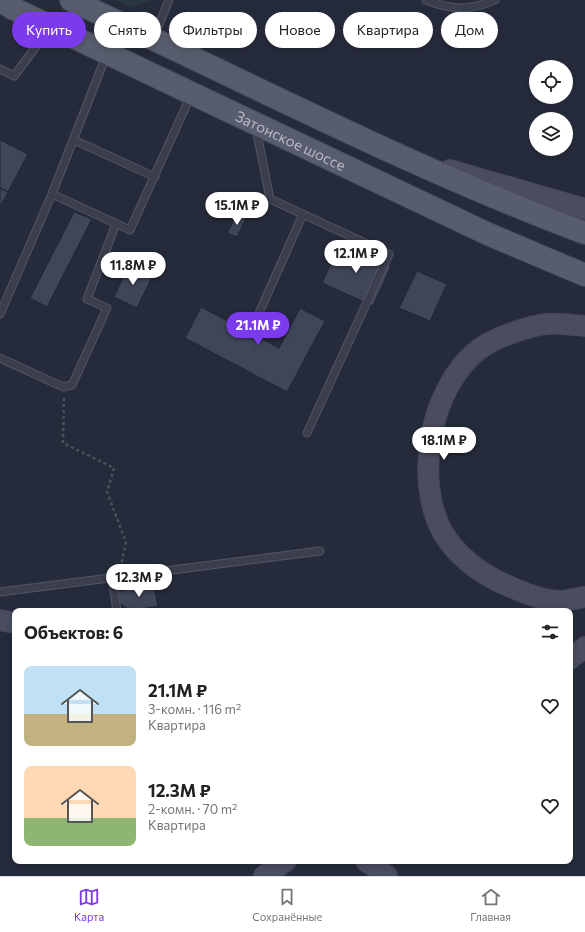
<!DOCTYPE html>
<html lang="ru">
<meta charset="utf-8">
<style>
body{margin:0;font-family:Commissioner,sans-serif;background:#f6f6f6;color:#222;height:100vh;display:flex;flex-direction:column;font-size:15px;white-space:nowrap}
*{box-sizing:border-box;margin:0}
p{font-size:13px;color:#767676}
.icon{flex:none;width:22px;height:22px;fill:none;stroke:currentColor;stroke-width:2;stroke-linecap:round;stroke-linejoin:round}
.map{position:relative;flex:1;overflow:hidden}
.sheet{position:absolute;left:12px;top:608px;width:561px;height:256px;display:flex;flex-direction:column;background:#fff;border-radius:8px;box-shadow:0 2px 6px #0003}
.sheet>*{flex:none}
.top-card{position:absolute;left:12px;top:12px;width:561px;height:36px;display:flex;gap:8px}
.controls{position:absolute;left:529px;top:60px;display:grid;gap:8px}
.controls a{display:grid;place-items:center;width:44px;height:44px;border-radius:50%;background:#fff;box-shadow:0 2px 6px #0003;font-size:20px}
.price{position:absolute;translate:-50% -34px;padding:0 9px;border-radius:14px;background:#fff;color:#222;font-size:13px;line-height:26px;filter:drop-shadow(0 1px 2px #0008)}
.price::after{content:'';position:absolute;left:50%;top:24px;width:12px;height:9px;margin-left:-6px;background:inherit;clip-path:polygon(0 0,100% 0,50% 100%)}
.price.current{background:#7c3aed;color:#fff}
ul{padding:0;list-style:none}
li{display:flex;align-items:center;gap:12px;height:100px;padding:0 12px}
li span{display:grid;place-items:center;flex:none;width:112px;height:80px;border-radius:8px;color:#555}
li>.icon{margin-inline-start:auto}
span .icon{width:48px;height:48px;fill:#fffc;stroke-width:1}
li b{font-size:17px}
h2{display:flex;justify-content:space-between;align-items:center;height:48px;padding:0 12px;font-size:17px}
.tag{padding:0 14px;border-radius:18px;background:#fff;box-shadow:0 2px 6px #0003;font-size:14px;line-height:36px}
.tag.current{background:#7c3aed;color:#fff}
.dock{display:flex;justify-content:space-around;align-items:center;height:56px;border-top:1px solid #e0e0e0;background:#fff;font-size:11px;color:#767676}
.dock a{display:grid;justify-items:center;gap:2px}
.dock .current{color:#7c3aed}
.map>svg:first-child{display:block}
.green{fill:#28373d}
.building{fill:#404659;stroke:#212534}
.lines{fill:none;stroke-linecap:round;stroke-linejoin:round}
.lane-casing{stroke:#525665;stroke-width:9}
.secondary-casing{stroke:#434756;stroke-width:22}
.primary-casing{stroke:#434756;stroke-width:24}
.path{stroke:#46545b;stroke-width:2.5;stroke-dasharray:3 3;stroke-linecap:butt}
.lane{stroke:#3a3e4d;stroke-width:7}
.secondary{stroke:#494d5f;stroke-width:20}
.primary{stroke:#585d6d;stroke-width:22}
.labels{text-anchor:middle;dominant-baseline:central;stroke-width:3.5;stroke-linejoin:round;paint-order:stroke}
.street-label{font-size:15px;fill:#b6b9c8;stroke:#1f2332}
</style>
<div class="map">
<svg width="585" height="876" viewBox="0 0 585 876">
<rect width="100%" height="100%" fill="#262b3c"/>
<path class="green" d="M115,0H152L131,7Z"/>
<path class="building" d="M0,140L28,154L8,192L0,188Z
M0,188L8,192L0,207Z
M74,212L92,219L47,307L30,298Z
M237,214L246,218L237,237L227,233Z
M340,243L391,266L373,306L322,283Z
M129,264L153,275L137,308L114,297Z
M417,271L447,284L430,321L399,308Z
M201,307L279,348L300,308L325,321L287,392L185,338Z
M154,585L158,606L131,611L120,604L118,591Z"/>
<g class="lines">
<defs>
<path id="lane" d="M426,0C451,10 470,11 495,0
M154,36L169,0
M0,69L14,76L50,28
M256,128L270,199L389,254L307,433
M74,140L155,177
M52,194L130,230L191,95
M0,314L52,194L106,56
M256,320L303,214
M0,358L63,387L72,385L107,308L87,299L116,224
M112,577L117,611
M0,592L320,551"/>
<path id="secondary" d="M450,170L585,209
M585,326C572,325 558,323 546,324C527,326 492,339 478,350C430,388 414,478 442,531C455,555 481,574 506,585C522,592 543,601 561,601C569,601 577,598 585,597
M0,620L15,623
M570,659L585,647
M366,861L387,876
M264,876L286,861"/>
<g id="primary">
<path id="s1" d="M0,0L12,8L488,234L585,275"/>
<path d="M71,0C241,79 409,167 585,233"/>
</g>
</defs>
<use href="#lane" class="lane-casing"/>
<use href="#secondary" class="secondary-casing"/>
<use href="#primary" class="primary-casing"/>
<path class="path" d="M64,398L63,443L114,468L107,492L126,542L121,566"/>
<use href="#lane" class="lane"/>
<use href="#secondary" class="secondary"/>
<use href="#primary" class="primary"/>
</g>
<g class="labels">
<g class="street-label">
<text stroke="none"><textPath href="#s1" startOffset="323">Затонское шоссе</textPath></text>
</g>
</g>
</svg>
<div class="controls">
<a><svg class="icon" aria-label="locate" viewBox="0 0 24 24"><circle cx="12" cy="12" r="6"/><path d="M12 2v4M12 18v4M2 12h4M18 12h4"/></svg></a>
<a><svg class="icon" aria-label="layers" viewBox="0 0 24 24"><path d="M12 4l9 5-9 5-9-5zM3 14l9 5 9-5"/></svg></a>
</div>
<b class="price" style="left:237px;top:226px">15.1M ₽</b>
<b class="price" style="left:356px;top:274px">12.1M ₽</b>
<b class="price" style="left:133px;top:286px">11.8M ₽</b>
<b class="price current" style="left:258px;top:346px">21.1M ₽</b>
<b class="price" style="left:444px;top:461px">18.1M ₽</b>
<b class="price" style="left:139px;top:598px">12.3M ₽</b>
<div class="top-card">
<a class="tag current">Купить</a>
<a class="tag">Снять</a>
<a class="tag">Фильтры</a>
<a class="tag">Новое</a>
<a class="tag">Квартира</a>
<a class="tag">Дом</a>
</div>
<section class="sheet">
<h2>Объектов: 6<svg class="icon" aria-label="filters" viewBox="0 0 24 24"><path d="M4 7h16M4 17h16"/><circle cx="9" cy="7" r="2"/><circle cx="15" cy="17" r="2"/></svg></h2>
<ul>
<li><span style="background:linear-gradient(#bfe0f5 60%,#c2b280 0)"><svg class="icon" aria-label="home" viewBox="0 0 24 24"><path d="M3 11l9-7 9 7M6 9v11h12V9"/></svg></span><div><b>21.1M ₽</b><p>3-комн. · 116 m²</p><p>Квартира</p></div><svg class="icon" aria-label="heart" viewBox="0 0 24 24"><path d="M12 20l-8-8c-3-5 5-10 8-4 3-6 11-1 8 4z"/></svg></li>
<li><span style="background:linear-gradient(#ffd9b3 65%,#8fb573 0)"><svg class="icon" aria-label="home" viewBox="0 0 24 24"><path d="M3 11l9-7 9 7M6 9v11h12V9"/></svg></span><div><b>12.3M ₽</b><p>2-комн. · 70 m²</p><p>Квартира</p></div><svg class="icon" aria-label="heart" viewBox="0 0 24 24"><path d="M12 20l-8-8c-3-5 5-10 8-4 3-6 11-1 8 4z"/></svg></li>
</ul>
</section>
</div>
<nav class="dock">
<a class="current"><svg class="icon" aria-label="map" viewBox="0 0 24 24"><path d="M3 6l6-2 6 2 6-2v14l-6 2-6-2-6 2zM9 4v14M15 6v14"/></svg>Карта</a>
<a><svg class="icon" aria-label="saved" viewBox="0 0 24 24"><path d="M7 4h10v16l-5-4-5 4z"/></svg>Сохранённые</a>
<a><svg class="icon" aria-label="home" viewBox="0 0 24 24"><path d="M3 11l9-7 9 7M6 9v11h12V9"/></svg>Главная</a>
</nav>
